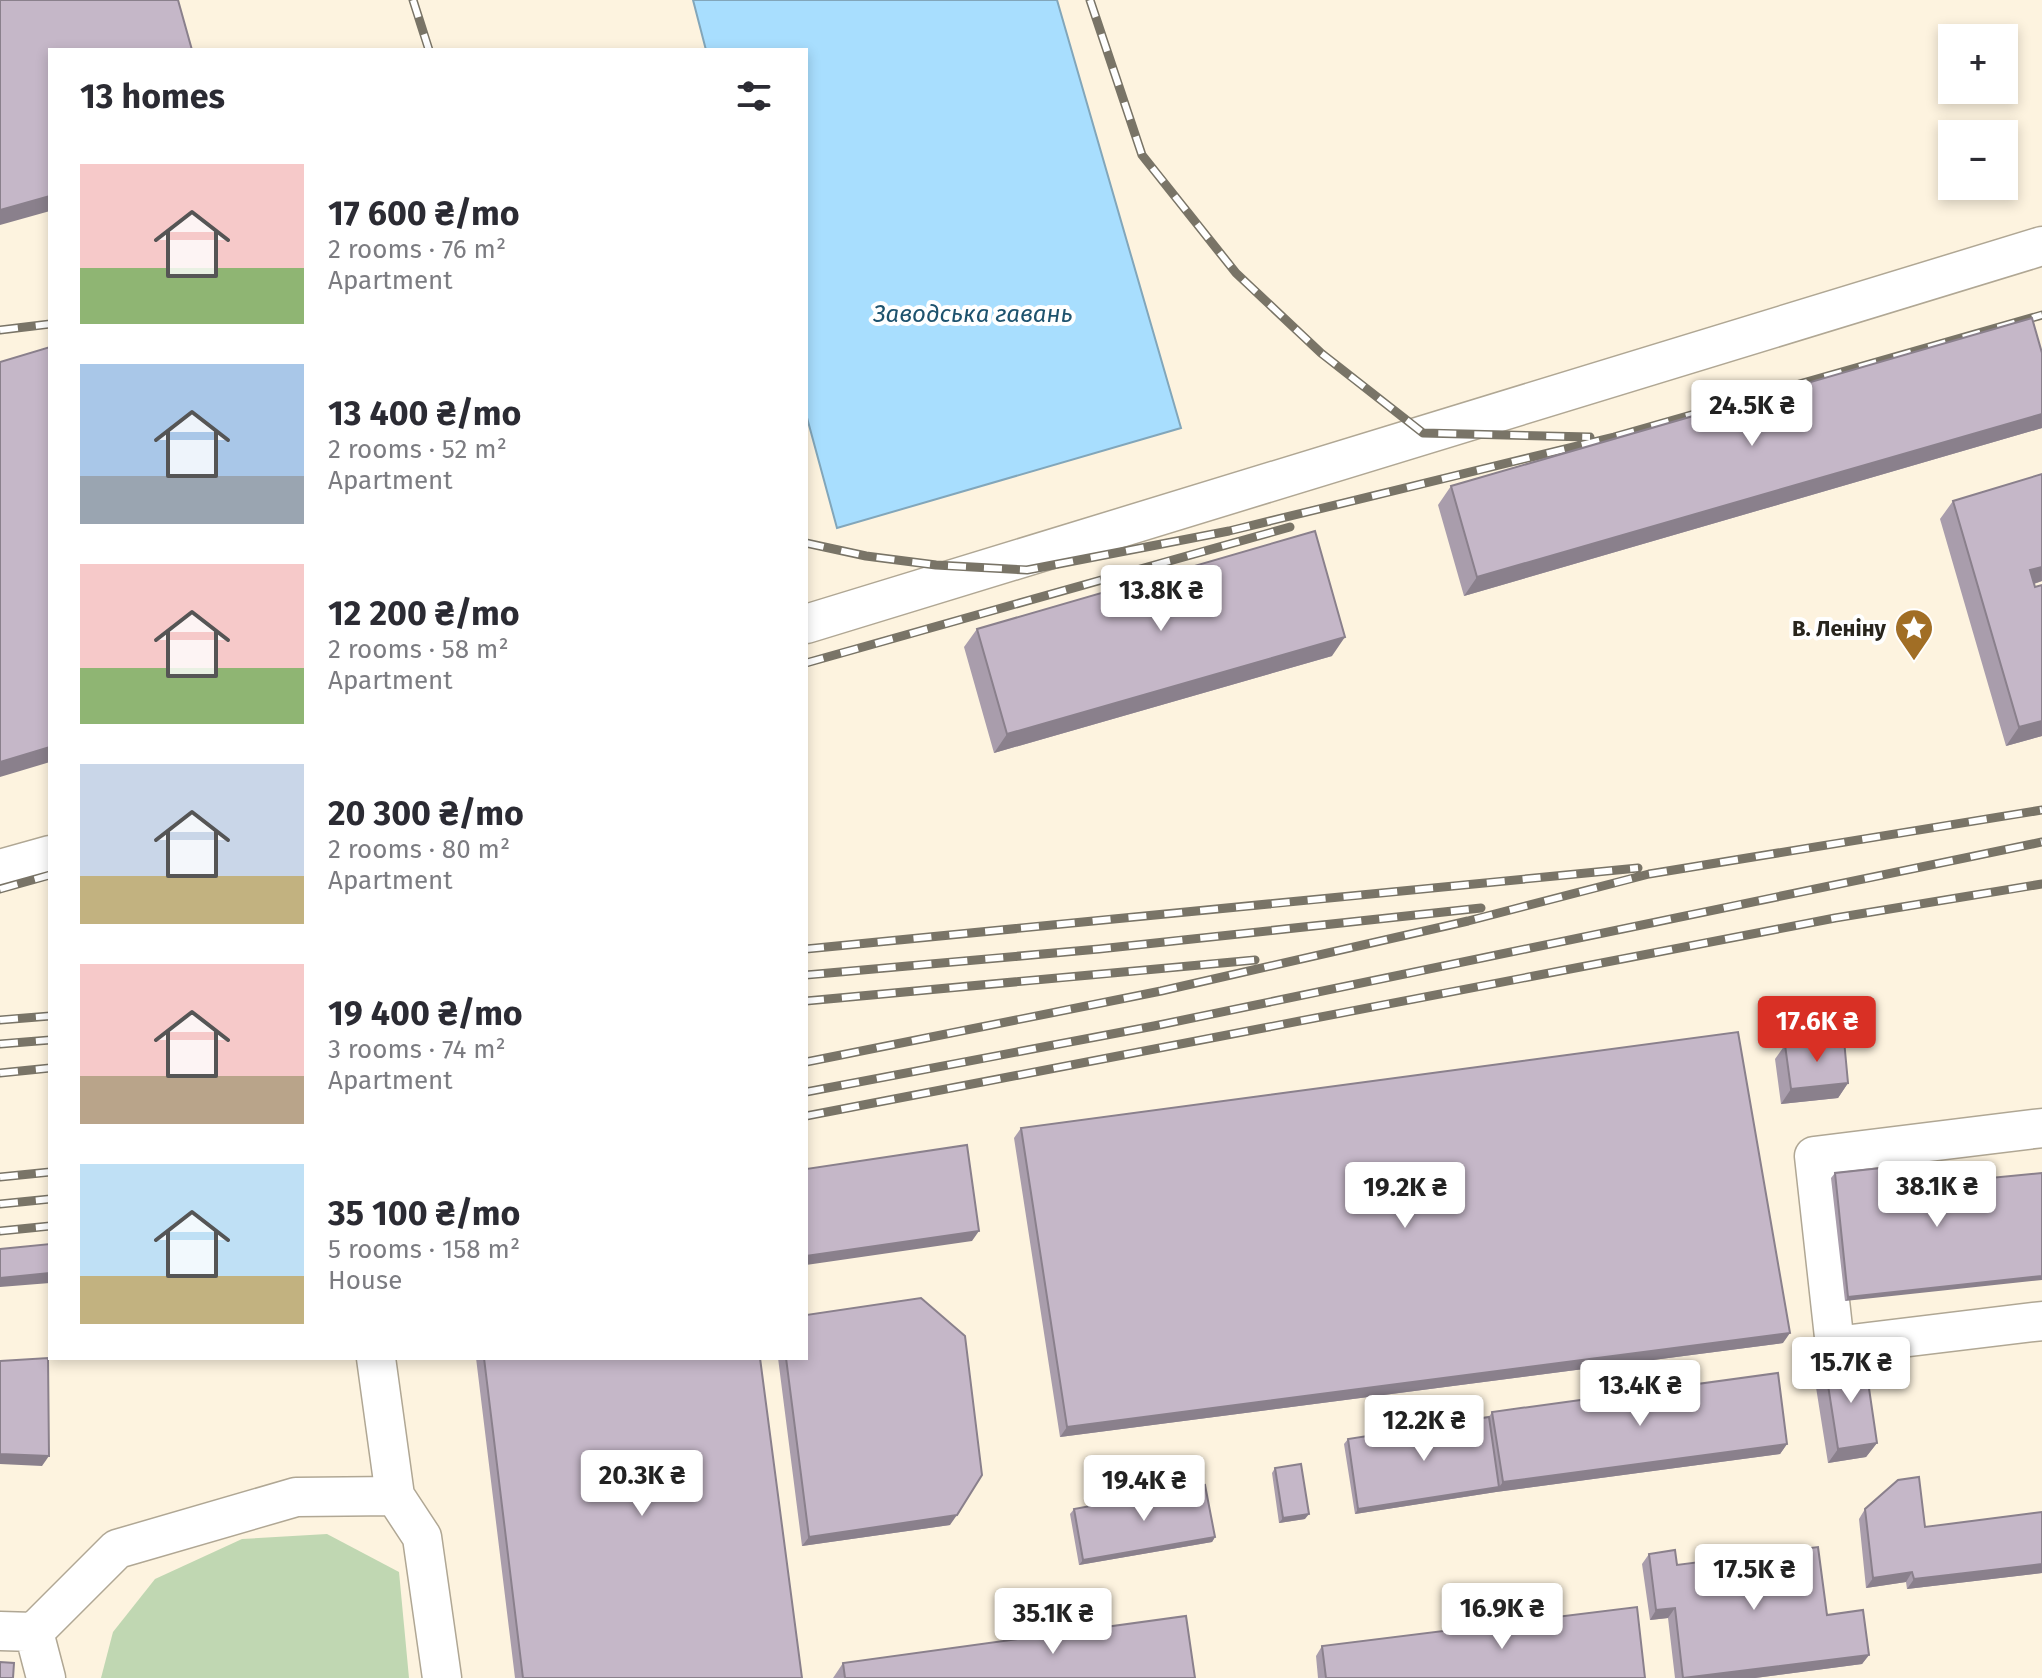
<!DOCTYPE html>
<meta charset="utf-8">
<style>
body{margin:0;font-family:"Fira Sans",sans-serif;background:#f2f2f3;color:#2b2b33;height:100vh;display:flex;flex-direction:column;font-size:30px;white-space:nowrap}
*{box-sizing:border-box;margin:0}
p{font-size:26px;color:#7c7c81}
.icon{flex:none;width:44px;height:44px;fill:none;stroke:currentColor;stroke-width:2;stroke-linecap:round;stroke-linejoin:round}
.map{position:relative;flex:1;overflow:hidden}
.side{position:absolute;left:48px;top:48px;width:760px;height:1312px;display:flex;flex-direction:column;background:#fff;border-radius:0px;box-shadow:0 4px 12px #0003}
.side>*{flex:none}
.fabs{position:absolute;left:1938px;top:24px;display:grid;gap:16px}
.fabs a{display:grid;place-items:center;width:80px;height:80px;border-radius:0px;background:#fff;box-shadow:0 4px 12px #0003;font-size:40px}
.price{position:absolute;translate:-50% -68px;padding:0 18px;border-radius:8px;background:#fff;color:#222;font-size:26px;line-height:52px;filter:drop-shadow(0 2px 4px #0008)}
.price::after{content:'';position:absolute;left:50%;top:48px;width:24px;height:18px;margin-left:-12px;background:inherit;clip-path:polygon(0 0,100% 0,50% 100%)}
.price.selected{background:#d93025;color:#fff}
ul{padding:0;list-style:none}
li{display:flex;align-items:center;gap:24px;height:200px;padding:0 32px}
li span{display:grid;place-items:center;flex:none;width:224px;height:160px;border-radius:0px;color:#555}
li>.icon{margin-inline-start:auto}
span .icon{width:96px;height:96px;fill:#fffc;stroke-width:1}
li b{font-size:34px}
h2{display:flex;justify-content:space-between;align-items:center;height:96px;padding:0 32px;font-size:34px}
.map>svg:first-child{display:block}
.green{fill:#c0d7b2}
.water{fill:#a8defe;stroke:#82a6ba;stroke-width:2}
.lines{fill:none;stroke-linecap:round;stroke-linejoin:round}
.minor-casing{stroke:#b0a794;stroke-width:41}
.minor{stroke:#fff;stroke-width:38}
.rail-casing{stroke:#797467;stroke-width:9}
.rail{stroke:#fff;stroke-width:6;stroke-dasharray:18;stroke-linecap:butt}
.wall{fill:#a99dac}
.shaded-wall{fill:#8a808c}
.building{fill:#c5b7c8;stroke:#8a808c;stroke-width:2}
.labels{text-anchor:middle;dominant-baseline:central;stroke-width:8;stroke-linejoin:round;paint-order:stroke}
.poi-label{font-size:22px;font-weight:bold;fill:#28251d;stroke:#fff;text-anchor:end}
.water-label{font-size:24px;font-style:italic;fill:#1e536e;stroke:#fff}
</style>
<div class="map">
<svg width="2042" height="1678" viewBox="0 0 2042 1678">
<rect width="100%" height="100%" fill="#fdf3df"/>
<path class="green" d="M327,1534L399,1572L409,1678H101L113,1632L155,1579L242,1539Z"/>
<path class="water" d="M693,0H1057L1181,428L837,528L806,414V50H706Z"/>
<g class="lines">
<defs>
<path id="minor" d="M806,624L2042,246
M0,869L50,855
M2042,1128L1814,1156L1835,1346L2042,1321
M376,1358L395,1496
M0,1631L34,1632
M46,1678L34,1632L117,1549L296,1497L395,1496L422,1537L442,1678"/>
</defs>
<use href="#minor" class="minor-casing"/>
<use href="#minor" class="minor"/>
<defs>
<path id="rail" d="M413,0L429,50
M1090,0L1142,155L1236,273L1321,353L1423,433L1590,437
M0,330L50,324
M806,543L866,556L936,565L1027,570L1229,531L1614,437L2042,315
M806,663L1290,527
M0,889L50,875
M806,949L1638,868
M806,975L1099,949L1481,908
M806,1001L1255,960
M0,1020L50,1016
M0,1044L50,1040
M806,1062L1161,991L1468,921L1649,874L2042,810
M0,1073L50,1068
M806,1092L1154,1026L2042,842
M806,1116L1835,918L2042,884
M0,1177L50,1172
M0,1204L50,1199
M0,1231L50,1226"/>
</defs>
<use href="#rail" class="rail-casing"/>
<use href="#rail" class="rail"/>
</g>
<path class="wall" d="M2042,414V428L1464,596L1438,505L1451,486Z
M2042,474V581L2034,584L2035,587L2042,585V736L2006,746L1940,519L1953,501Z
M977,629L1332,656L994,753L964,647Z
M1785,1045L1848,1083L1838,1098L1781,1104L1775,1059Z
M1021,1128L1783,1343L1060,1437L1014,1138Z
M1835,1173L1939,1183L1845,1301L1831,1178Z
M476,1358H760L802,1678H515Z
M778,1358H806L950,1525L802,1546Z
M1825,1366L1877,1443L1866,1457L1828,1463L1815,1381Z
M1492,1412L1787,1444L1780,1454L1496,1492L1355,1514L1344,1444L1348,1439L1489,1417Z
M1275,1468L1305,1519L1279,1523L1272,1473Z
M1074,1509L1215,1537L1212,1542L1079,1565L1070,1514Z
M1865,1509L1925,1527L2042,1512V1573L1907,1589L1906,1582L1866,1588L1859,1519Z
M1649,1554L1677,1565L1827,1615L1869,1655L1862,1664L1755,1678H1675L1668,1618L1650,1620L1642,1564Z
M1322,1646L1645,1678H1318L1316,1656Z
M843,1663L1195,1678H833Z"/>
<path class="shaded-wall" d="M50,196V211L0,225V210Z
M2042,414V428L1464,596L1477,577Z
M2042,567V581L2017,589L2030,570Z
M1345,637L1332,656L994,753L1007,734Z
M2042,721V736L2006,746L2019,727Z
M50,747V762L0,777V762Z
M1848,1083L1838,1098L1781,1104L1791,1089Z
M979,1231L972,1241L806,1265V1256Z
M50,1273V1283L0,1287V1278Z
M2042,1276V1280L1845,1301L1848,1297Z
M1790,1333L1783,1343L1060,1437L1067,1427Z
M1877,1443L1866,1457L1828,1463L1838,1449Z
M1787,1444L1780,1454L1496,1492L1355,1514L1358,1509L1499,1487L1503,1482Z
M0,1454L49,1456L42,1466L0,1464Z
M1309,1514L1305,1519L1279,1523L1283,1518Z
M957,1515L950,1525L802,1546L809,1537Z
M1215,1537L1212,1542L1079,1565L1083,1560Z
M2042,1564V1573L1907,1589L1914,1579Z
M1912,1572L1906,1582L1866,1588L1873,1578Z
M1675,1608L1668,1618L1650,1620L1656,1610Z
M1869,1655L1862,1664L1755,1678H1685Z"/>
<path class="building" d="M0,0H178L192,50H50V196L0,210Z
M2032,318L2042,353V414L1477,577L1451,486Z
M50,347V747L0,762V362Z
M2042,474V567L2030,570L2035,587L2042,585V721L2019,727L1953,501Z
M1315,531L1345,637L1007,734L977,629Z
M1738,1032L1790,1333L1067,1427L1021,1128Z
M1844,1040L1848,1083L1791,1089L1785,1045Z
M967,1145L979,1231L806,1256V1169Z
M1937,1162L1939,1183L2042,1173V1276L1848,1297L1835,1173Z
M50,1244V1273L0,1278V1249Z
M921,1298L965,1336L982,1475L957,1515L809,1537L786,1358H806V1315Z
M48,1358L49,1456L0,1454V1361Z
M484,1358H760L802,1678H523Z
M1865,1361L1877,1443L1838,1449L1825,1366Z
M1778,1373L1787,1444L1503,1482L1492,1412Z
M1489,1417L1499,1487L1358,1509L1348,1439Z
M1301,1464L1309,1514L1283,1518L1275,1468Z
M1919,1477L1925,1527L2042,1512V1564L1914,1579L1912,1572L1873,1578L1865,1509L1898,1480Z
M1205,1485L1215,1537L1083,1560L1074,1509Z
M1818,1547L1827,1615L1863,1610L1869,1655L1683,1678L1675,1608L1656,1610L1649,1554L1675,1550L1677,1565Z
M1637,1607L1645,1678H1326L1322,1646Z
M1186,1616L1195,1678H845L843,1663Z
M0,1662L14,1663L13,1678H0Z"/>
<defs>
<symbol id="sight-pin" viewBox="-11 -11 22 30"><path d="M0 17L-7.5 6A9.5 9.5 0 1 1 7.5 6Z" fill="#a16e25" stroke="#fff"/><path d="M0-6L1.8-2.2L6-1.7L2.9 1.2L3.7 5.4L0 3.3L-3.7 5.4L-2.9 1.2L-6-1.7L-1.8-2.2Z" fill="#fff"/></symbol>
</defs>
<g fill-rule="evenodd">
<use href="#sight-pin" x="1892" y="606" width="44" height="60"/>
</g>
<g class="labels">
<g class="poi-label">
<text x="1886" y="628">В. Леніну</text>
</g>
<g class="water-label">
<text x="973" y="314">Заводська гавань</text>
</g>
</g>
</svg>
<div class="fabs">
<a>+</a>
<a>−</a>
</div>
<b class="price" style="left:1752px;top:448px">24.5K ₴</b>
<b class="price" style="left:1161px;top:633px">13.8K ₴</b>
<b class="price selected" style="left:1817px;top:1064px">17.6K ₴</b>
<b class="price" style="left:1937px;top:1229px">38.1K ₴</b>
<b class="price" style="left:1405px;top:1230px">19.2K ₴</b>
<b class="price" style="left:1851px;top:1405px">15.7K ₴</b>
<b class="price" style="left:1640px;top:1428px">13.4K ₴</b>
<b class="price" style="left:1424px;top:1463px">12.2K ₴</b>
<b class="price" style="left:642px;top:1518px">20.3K ₴</b>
<b class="price" style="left:1144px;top:1523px">19.4K ₴</b>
<b class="price" style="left:1754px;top:1612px">17.5K ₴</b>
<b class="price" style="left:1502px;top:1651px">16.9K ₴</b>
<b class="price" style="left:1053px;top:1656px">35.1K ₴</b>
<section class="side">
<h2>13 homes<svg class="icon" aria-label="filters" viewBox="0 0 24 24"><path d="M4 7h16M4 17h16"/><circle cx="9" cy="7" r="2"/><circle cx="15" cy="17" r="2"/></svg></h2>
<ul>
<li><span style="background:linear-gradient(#f6c9c9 65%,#8fb573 0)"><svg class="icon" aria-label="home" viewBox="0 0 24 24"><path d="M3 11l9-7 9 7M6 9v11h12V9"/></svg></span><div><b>17 600 ₴/mo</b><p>2 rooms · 76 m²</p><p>Apartment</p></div></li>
<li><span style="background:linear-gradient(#a9c7e8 70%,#9aa5b1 0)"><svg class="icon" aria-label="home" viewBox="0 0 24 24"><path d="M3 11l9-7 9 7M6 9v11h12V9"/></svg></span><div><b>13 400 ₴/mo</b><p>2 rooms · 52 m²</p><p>Apartment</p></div></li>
<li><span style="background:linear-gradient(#f6c9c9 65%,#8fb573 0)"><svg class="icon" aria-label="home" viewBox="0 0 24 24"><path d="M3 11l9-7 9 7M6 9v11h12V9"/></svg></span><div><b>12 200 ₴/mo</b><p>2 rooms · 58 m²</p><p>Apartment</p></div></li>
<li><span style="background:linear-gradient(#c9d6e8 70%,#c2b280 0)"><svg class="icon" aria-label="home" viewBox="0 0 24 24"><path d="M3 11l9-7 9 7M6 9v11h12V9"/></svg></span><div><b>20 300 ₴/mo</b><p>2 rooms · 80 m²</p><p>Apartment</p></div></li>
<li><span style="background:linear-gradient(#f6c9c9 70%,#b9a48a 0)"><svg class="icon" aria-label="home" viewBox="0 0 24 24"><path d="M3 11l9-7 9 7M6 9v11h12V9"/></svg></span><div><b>19 400 ₴/mo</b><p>3 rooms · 74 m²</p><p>Apartment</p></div></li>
<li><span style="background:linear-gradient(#bfe0f5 70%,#c2b280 0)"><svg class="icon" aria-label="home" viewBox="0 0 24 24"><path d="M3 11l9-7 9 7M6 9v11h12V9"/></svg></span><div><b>35 100 ₴/mo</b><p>5 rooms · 158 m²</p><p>House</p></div></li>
</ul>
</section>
</div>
